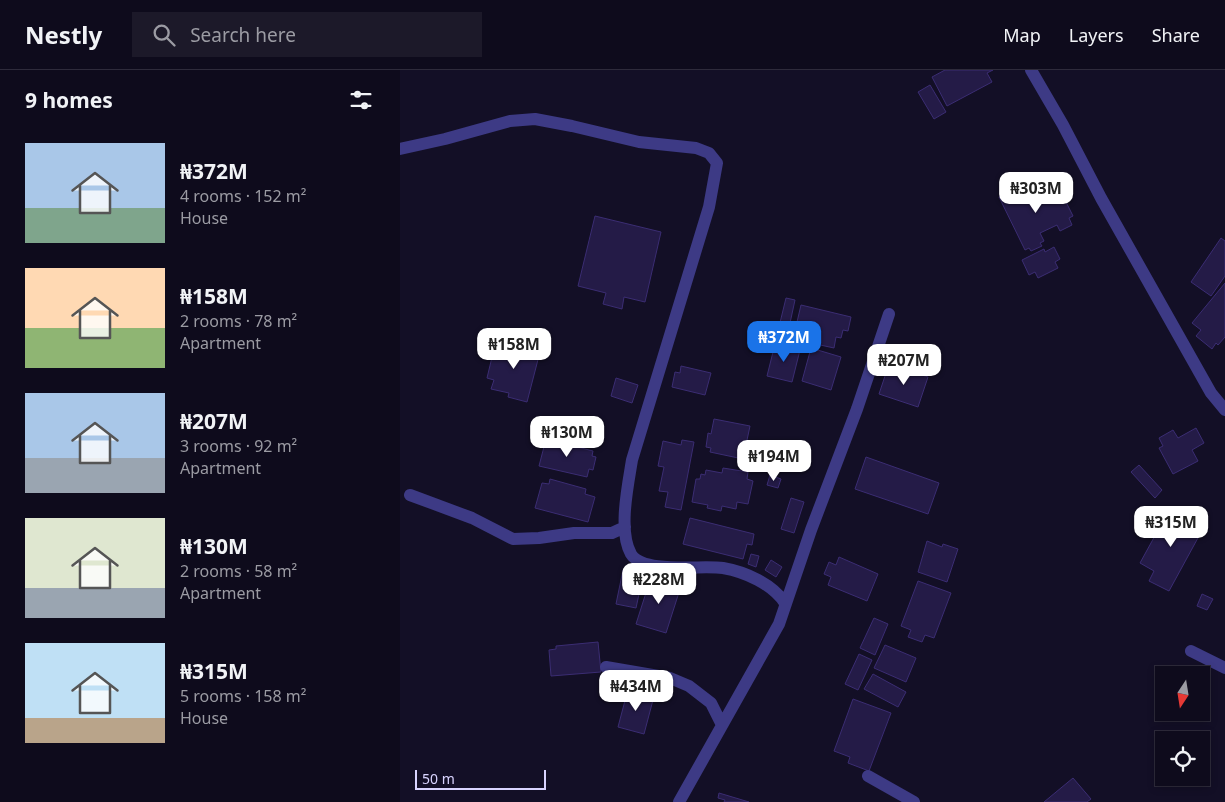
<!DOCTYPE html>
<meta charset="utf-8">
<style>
body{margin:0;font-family:"Noto Sans",sans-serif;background:#1c1929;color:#f1f3f6;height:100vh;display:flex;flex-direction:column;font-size:19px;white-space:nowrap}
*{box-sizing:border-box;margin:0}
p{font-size:16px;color:#9b9ba3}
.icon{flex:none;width:28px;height:28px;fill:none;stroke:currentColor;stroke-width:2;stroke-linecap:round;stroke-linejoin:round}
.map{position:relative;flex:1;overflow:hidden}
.panel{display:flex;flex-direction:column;background:#0e0b1c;width:400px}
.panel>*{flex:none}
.needle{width:32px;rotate:192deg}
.buttons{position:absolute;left:755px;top:596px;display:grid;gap:10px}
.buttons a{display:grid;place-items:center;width:55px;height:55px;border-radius:0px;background:#0e0b1c;box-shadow:0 2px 8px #0003,0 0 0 1px #2e2b3b;font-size:25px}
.scale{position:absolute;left:15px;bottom:12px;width:131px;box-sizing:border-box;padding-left:5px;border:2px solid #d9d4ff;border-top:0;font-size:14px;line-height:18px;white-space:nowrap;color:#d9d4ff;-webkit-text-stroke:4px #130f26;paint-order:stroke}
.price{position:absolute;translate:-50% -42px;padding:0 11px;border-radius:10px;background:#fff;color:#222;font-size:16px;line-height:32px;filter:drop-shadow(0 1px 2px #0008)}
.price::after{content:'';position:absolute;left:50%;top:30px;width:15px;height:11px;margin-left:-8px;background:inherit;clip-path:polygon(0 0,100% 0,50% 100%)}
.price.current{background:#1a73e8;color:#fff}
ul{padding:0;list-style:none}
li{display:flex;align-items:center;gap:15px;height:125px;padding:0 25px}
li span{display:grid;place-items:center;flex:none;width:140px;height:100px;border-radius:0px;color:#555}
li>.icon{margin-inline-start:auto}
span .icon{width:60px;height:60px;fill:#fffc;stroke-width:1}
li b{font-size:21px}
h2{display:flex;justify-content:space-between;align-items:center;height:60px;padding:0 25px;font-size:21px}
header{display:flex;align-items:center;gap:30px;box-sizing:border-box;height:70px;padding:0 25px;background:#0e0b1c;border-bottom:1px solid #2e2b3b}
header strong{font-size:24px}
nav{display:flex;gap:28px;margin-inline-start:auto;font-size:18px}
.search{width:350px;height:45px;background:#1c1929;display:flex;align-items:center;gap:12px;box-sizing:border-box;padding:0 18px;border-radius:0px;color:#9b9ba3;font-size:19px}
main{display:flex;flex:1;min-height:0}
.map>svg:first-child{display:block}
.building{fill:#241b47;stroke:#3b2d73}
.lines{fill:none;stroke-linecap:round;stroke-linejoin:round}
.minor{stroke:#3d3a85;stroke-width:12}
</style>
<header>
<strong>Nestly</strong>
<div class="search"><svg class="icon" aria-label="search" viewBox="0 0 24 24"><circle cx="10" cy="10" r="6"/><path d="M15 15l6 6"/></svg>Search here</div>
<nav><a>Map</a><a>Layers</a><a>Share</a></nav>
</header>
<main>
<section class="panel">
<h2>9 homes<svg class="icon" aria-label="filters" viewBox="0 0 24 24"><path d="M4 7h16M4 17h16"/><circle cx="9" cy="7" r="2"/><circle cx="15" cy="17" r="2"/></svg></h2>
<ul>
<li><span style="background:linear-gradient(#a9c7e8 65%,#7fa58c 0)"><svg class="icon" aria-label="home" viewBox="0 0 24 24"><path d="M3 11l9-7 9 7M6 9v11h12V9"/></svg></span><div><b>₦372M</b><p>4 rooms · 152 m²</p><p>House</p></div></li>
<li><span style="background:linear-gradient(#ffd9b3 60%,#8fb573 0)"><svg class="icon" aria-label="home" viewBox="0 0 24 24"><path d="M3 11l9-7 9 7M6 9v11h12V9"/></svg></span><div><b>₦158M</b><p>2 rooms · 78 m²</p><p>Apartment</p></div></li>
<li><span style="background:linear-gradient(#a9c7e8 65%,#9aa5b1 0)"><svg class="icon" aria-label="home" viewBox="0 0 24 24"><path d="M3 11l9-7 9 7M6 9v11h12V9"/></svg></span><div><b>₦207M</b><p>3 rooms · 92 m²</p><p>Apartment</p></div></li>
<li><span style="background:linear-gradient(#dfe7d0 70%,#9aa5b1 0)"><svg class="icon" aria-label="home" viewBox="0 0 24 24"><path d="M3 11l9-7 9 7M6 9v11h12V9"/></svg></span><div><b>₦130M</b><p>2 rooms · 58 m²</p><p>Apartment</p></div></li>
<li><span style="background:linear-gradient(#bfe0f5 75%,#b9a48a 0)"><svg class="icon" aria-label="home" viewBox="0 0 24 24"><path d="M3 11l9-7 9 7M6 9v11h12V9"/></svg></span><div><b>₦315M</b><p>5 rooms · 158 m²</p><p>House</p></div></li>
</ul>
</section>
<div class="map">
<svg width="825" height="732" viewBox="0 0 825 732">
<rect width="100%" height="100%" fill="#130f26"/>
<path class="building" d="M545,0H593L587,3L592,12L547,36L532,7Z
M530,15L546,42L534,49L518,22Z
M625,114L629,120L636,117L641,127L659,118L673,146L669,148L672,155L660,161L657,155L640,163L644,171L640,173L642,176L631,181L629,178L625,180L599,127Z
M195,146L261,162L245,232L224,227L222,239L203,234L206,223L178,216Z
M821,168L825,171V206L811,226L791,212Z
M654,177L660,189L655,192L658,198L638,208L635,202L629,205L622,190L644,179L645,182Z
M825,213V267L818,275L816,273L812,279L796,266L801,260L792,253Z
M386,228L395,230L387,267L377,265Z
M401,235L451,247L448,261L443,260L441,268L436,267L434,278L393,269Z
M121,273L141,278L127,332L108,327L109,323L91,319L94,310L87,308L93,283L97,284V280L101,281L102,275L120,279Z
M375,274L400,280L392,312L367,306Z
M411,278L441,287L431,320L402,311Z
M489,294L528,307L518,337L479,324Z
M281,296L311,303L305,325L272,317L275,302L280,303Z
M216,308L238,315L232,333L211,326Z
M314,349L350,356L343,389L310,382L311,378L306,377L308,363L311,364Z
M796,358L804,373L792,380L798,391L773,404L759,378L763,376L759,368L773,360L778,368Z
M146,369L193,381L192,386L196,387L193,400L189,399L187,407L139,396Z
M282,370L294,372L281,440L265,437L268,422L259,421L264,397L258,396L263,371L281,375Z
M466,387L539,413L528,444L455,419Z
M739,395L762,420L755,428L731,402Z
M323,398L348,402L347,409L353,411L348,434L337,432L336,439L322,436L321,441L307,438L308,435L292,432L296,409H300L301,404L305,405L306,400L322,403Z
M370,405L381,409L378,418L367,415Z
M150,409L186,419L185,424L195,427L188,452L135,438L142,413L149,414Z
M391,428L404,432L394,463L381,459Z
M779,441L805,455L769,521L749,511L754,501L740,493L768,442L776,446Z
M290,448L354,464L352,475L347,474L343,489L283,474Z
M527,471L542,477L543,474L558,479L547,512L518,502Z
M351,484L359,486L356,497L348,494Z
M439,487L478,504L467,531L428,515L431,507L424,504L429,492L436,495Z
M371,490L382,497L376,507L365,500Z
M231,498L244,501L236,538L216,534L223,500L230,502Z
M251,507L281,516L266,563L236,554Z
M518,511L551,523L534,568L525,565L522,572L508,567L511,560L501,556Z
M802,524L813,529L807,540L797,536Z
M474,548L488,554L475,585L460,578Z
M198,572L201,602L151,606L149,580L156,579V576Z
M485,575L516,588L506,612L474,598Z
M459,584L472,590L458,620L445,614Z
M473,604L506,622L498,637L464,619Z
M234,620L246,623L245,628L253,630L244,664L218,657L227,623L233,624Z
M453,629L491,643L469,701L448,693L450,687L434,681Z
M673,708L691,729L687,732H644Z
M319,723L349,732H324L325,730L318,728Z"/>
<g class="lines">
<path class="minor" d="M631,0L663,55L701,128L811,323L825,340
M0,79L45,69L110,51L135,49L172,56L239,72L296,78L309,83L317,93L309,137L232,390C228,415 218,461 231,484C243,504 302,495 323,498C346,502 372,514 385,533
M10,425L72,448L113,469L139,468L174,463H212L225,457
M791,581L825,598
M206,597L270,608L289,616L311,633L322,655
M468,706L514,732
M279,732L379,554L411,460L457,339L489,244"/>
</g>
</svg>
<div class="buttons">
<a><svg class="needle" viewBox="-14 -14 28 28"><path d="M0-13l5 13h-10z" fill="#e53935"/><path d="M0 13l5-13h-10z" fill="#9b9ba3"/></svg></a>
<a><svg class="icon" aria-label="locate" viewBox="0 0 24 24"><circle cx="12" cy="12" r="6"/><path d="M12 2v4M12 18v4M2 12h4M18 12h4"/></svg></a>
</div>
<div class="scale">50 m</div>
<b class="price" style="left:636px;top:144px">₦303M</b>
<b class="price current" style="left:384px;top:293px">₦372M</b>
<b class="price" style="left:114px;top:300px">₦158M</b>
<b class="price" style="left:504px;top:316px">₦207M</b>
<b class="price" style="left:167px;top:388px">₦130M</b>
<b class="price" style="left:374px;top:412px">₦194M</b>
<b class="price" style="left:771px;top:478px">₦315M</b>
<b class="price" style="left:259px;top:535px">₦228M</b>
<b class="price" style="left:236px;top:642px">₦434M</b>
</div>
</main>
